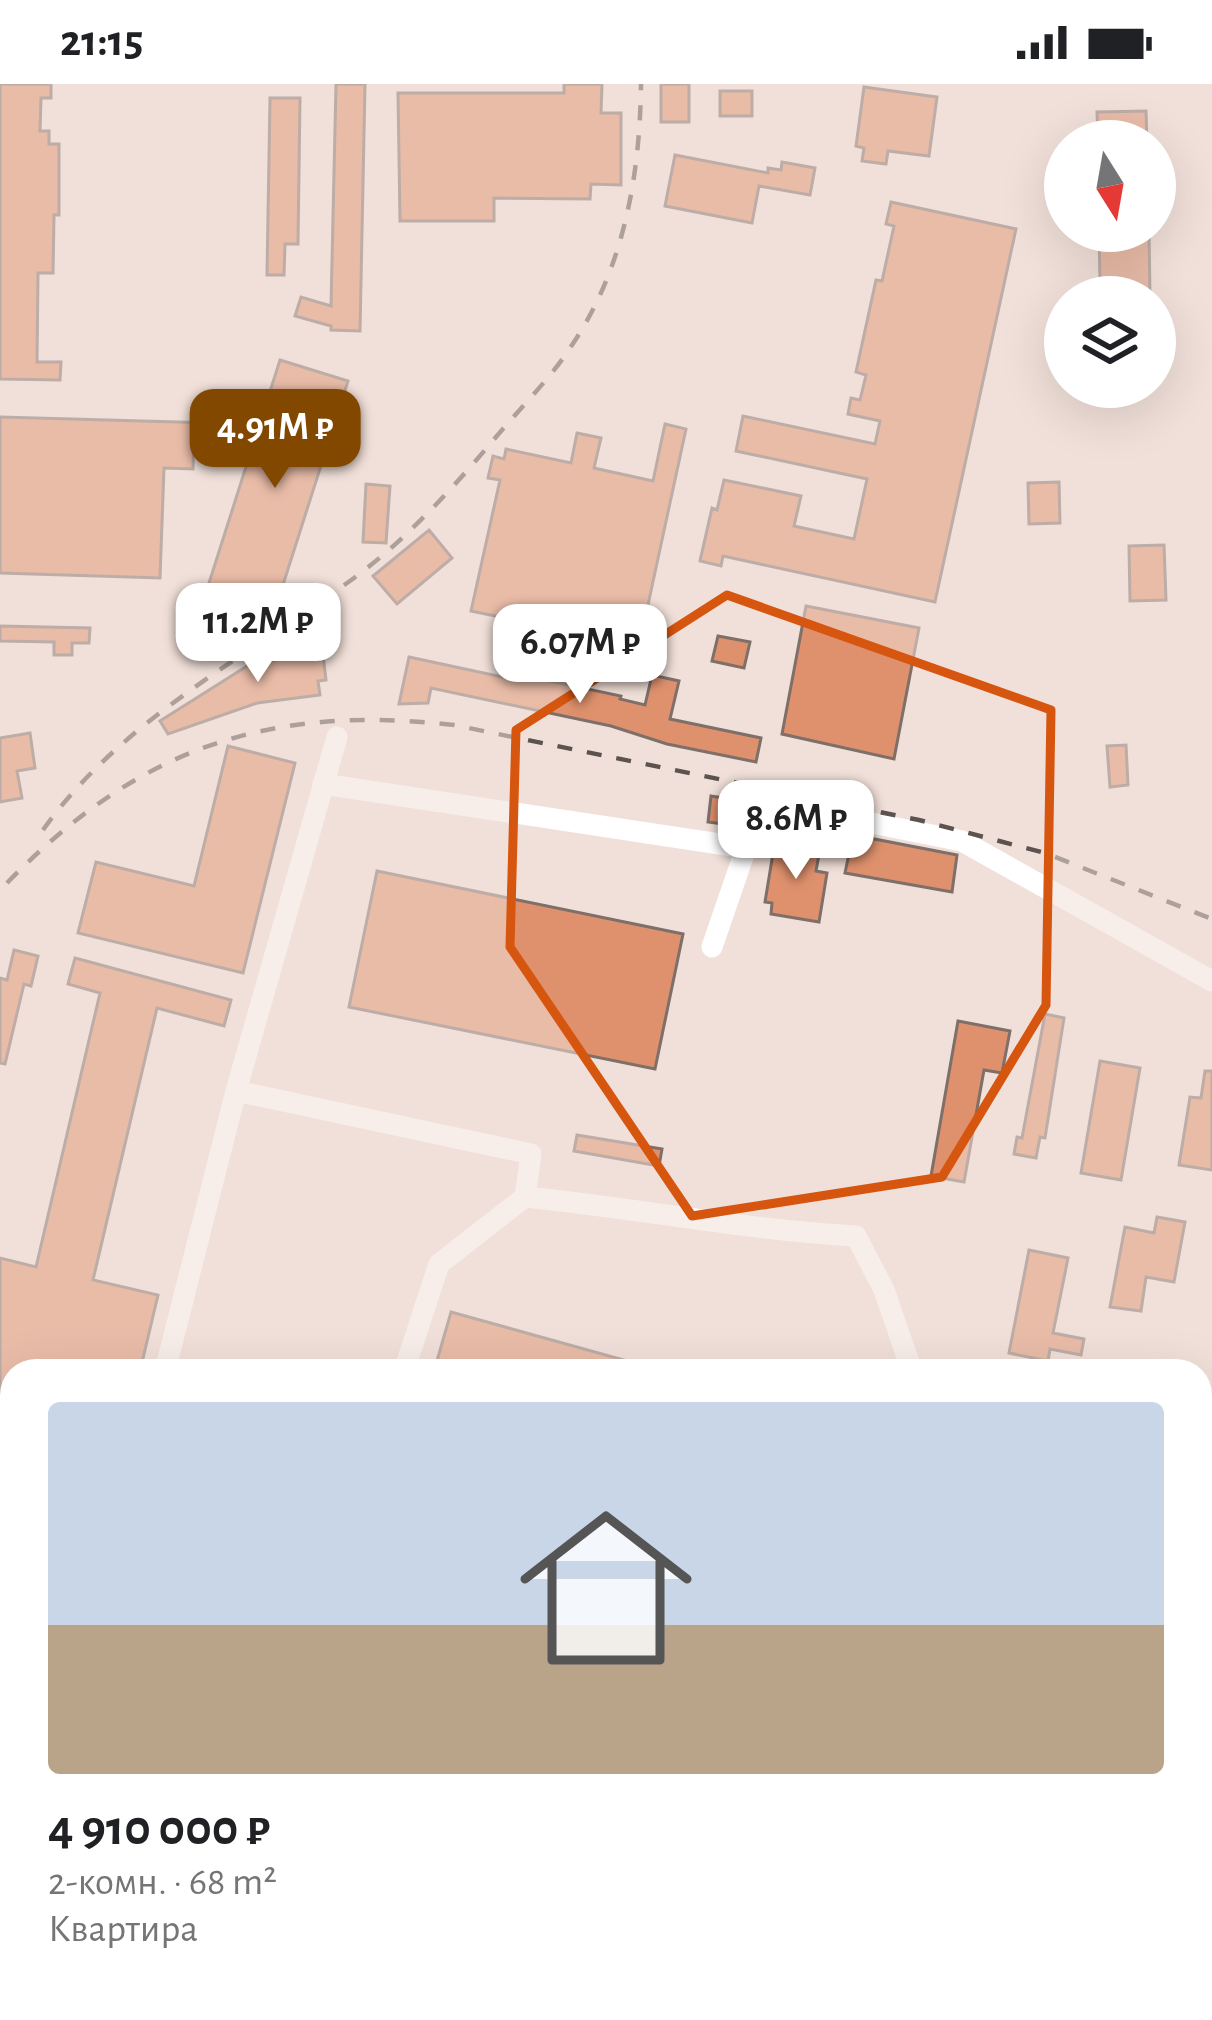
<!DOCTYPE html>
<html lang="ru">
<meta charset="utf-8">
<style>
body{margin:0;font-family:"Alegreya Sans",sans-serif;background:#f2f2f2;color:#202124;height:100vh;display:flex;flex-direction:column;font-size:45px;white-space:nowrap}
*{box-sizing:border-box;margin:0}
p{font-size:39px;color:#757577}
.icon{flex:none;width:66px;height:66px;fill:none;stroke:currentColor;stroke-width:2;stroke-linecap:round;stroke-linejoin:round}
.map{position:relative;flex:1;overflow:hidden}
.details{position:absolute;left:0px;top:1275px;width:1212px;height:663px;display:flex;flex-direction:column;background:#fff;border-radius:36px 36px 0 0;box-shadow:0 12px 48px #0002}
.details>*{flex:none}
.needle{width:78px;rotate:169deg}
.controls{position:absolute;left:1044px;top:36px;display:grid;gap:24px}
.controls a{display:grid;place-items:center;width:132px;height:132px;border-radius:50%;background:#fff;box-shadow:0 12px 48px #0002;font-size:60px}
.price{position:absolute;translate:-50% -102px;padding:0 27px;border-radius:24px;background:#fff;color:#222;font-size:39px;line-height:78px;filter:drop-shadow(0 3px 6px #0008)}
.price::after{content:'';position:absolute;left:50%;top:72px;width:36px;height:27px;margin-left:-18px;background:inherit;clip-path:polygon(0 0,100% 0,50% 100%)}
.price.active{background:#834800;color:#fff}
ul{padding:0;list-style:none}
li{display:grid;align-content:center;gap:24px;height:636px;padding:0 48px}
li+li{border-top:3px solid #e0e0e0}
li span{display:grid;place-items:center;height:372px;border-radius:12px;color:#555}
li>.icon{margin-inline-start:auto}
span .icon{width:216px;height:216px;fill:#fffc;stroke-width:1}
li b{font-size:51px}
.status{display:flex;justify-content:space-between;align-items:center;height:84px;padding:0 60px;background:#fff;direction:ltr}
.status svg{height:33px;fill:currentColor}
.map>svg:first-child{display:block}
.building{fill:#df916d;stroke:#7e6f69;stroke-width:3}
.lines{fill:none;stroke-linecap:round;stroke-linejoin:round}
.minor{stroke:#fff;stroke-width:21}
.major{stroke:#fff;stroke-width:27}
.rail{stroke:#5c534f;stroke-width:4.5;stroke-dasharray:15 15;stroke-linecap:butt}
.marked{fill:none;stroke:#d6550f;stroke-width:9;stroke-linejoin:round}
</style>
<div class="status"><b>21:15</b><svg viewBox="0 0 49 12"><path d="M0 12V9h3v3zM5 12V6h3v6zM10 12V3h3v9zM15 12V0h3v12zM26 1h20v11H26zM47 4h2v5h-2z"/></svg></div>
<div class="map">
<svg width="1212" height="1936" viewBox="0 0 1212 1936">
<rect width="100%" height="100%" fill="#f1e0d9"/>
<path class="building" d="M0,0H51V14H41L40,47H49V60H59V131H54L53,189H38L37,278H61L60,296L0,295Z
M336,0H365L360,247L331,246V242L295,232L301,213L331,222Z
M564,0H602L601,29H621V101L591,100L590,115L494,114V137H400L398,9H564Z
M661,0H689V38H661Z
M864,3L937,13L929,72L888,67L886,80L862,77L864,64L856,62Z
M720,7H752V32H720Z
M270,14H300L298,160H285L284,191H267Z
M1146,27L1147,57H1098L1097,28Z
M675,71L768,89V84L781,86L782,78L815,84L810,111L759,102L752,139L665,122Z
M891,118L1016,145L935,518L723,472L721,482L700,477L712,424L717,426L724,396L801,412L794,442L854,455L867,395L736,367L743,332L875,360L880,337L848,330L851,314L860,316L866,291L856,288L876,196L882,197L894,142L886,140Z
M1099,147H1149L1150,213H1117V199H1100Z
M280,276L348,297L274,529L256,523L252,536L202,521Z
M0,333L213,339V357L194,356L193,385L164,384L160,494L0,489Z
M665,340L686,345L641,553L581,541L575,568L550,562L554,544L471,527L500,396L488,394L493,372L504,375L506,365L571,379L577,349L601,354L594,384L653,397Z
M1059,398L1060,439L1029,440L1028,399Z
M366,400L390,402L386,459L363,458Z
M429,446L452,474L397,520L373,492Z
M1164,461L1166,516L1130,517L1129,462Z
M806,522L919,544L894,675L782,650Z
M0,542L90,544L89,559H72V571H54V558L0,557Z
M718,552L750,558L744,584L712,577Z
M321,554L326,596L318,597L320,611L257,619L168,650L160,637L252,579L282,575L280,559Z
M409,573L507,594L508,588L621,612L620,615L645,621L652,591L679,597L670,635L761,654L756,678L667,660L611,642L431,604L428,619L399,620Z
M30,649L35,684L17,687L22,714L0,718V654Z
M1126,661L1128,701L1110,703L1107,662Z
M228,662L295,679L243,889L78,849L96,778L194,802Z
M711,712L748,718L745,743L708,738Z
M832,740L844,742L854,751L957,771L952,808L845,789L851,760L829,756Z
M775,757L820,765L816,787L827,789L819,838L771,830L772,819L765,818Z
M377,787L683,850L655,985L349,923Z
M14,866L38,872L31,902L24,900L5,980L0,979V894L7,896Z
M75,874L231,916L224,942L157,924L93,1196L158,1211L140,1287H12V1339L0,1336V1174L36,1183L100,909L68,900Z
M1045,930L1064,934L1045,1054L1040,1053L1036,1074L1014,1070L1017,1053L1022,1054Z
M958,937L1010,947L1002,989L984,986L964,1098L931,1092Z
M1100,977L1140,984L1121,1096L1081,1089Z
M1205,987H1212V1086L1179,1081L1190,1013L1201,1014Z
M577,1051L662,1065L659,1082L574,1067Z
M1157,1133L1185,1138L1174,1198L1146,1193L1141,1227L1110,1223L1125,1143L1154,1149Z
M1029,1166L1068,1174L1053,1249L1084,1255L1081,1271L1050,1265L1048,1277L1009,1269Z
M451,1228L649,1283L648,1287H434Z
M0,1710H4L12,1739V1786L0,1789Z
M1206,1785H1212V1842L1206,1873L1200,1872V1815Z"/>
<g class="lines">
<path class="minor" d="M323,700L746,764L712,863
M857,736L962,757L1212,897
M236,1007L337,653
M165,1287L236,1007L531,1070L525,1113C636,1124 745,1146 856,1152L884,1206L912,1287
M404,1287L439,1180L525,1113
M114,1926L118,1936
M224,1926L231,1936
M756,1936L758,1926"/>
<path class="major" d="M1200,1480L1212,1400
M1125,1936L1127,1926"/>
<path class="rail" d="M43,746C121,636 248,572 354,494C407,455 454,403 496,353C521,323 551,294 572,261C624,184 640,91 641,0
M7,799C138,664 268,620 454,641L919,736L1045,769L1212,835"/>
</g>
<path d="M0 0H1212V1936H0ZM727,511L1051,626L1046,921L942,1093L692,1132L510,863L516,646Z" fill="#f1e0d9" fill-opacity=".55" fill-rule="evenodd"/>
<path class="marked" d="M727,511L1051,626L1046,921L942,1093L692,1132L510,863L516,646Z"/>
</svg>
<div class="controls">
<a><svg class="needle" viewBox="-14 -14 28 28"><path d="M0-13l5 13h-10z" fill="#e53935"/><path d="M0 13l5-13h-10z" fill="#757577"/></svg></a>
<a><svg class="icon" aria-label="layers" viewBox="0 0 24 24"><path d="M12 4l9 5-9 5-9-5zM3 14l9 5 9-5"/></svg></a>
</div>
<b class="price active" style="left:275px;top:407px">4.91M ₽</b>
<b class="price" style="left:258px;top:601px">11.2M ₽</b>
<b class="price" style="left:580px;top:622px">6.07M ₽</b>
<b class="price" style="left:796px;top:798px">8.6M ₽</b>
<section class="details">
<ul>
<li><span style="background:linear-gradient(#c9d6e8 60%,#b9a48a 0)"><svg class="icon" aria-label="home" viewBox="0 0 24 24"><path d="M3 11l9-7 9 7M6 9v11h12V9"/></svg></span><div><b>4 910 000 ₽</b><p>2-комн. · 68 m²</p><p>Квартира</p></div></li>
</ul>
</section>
</div>
